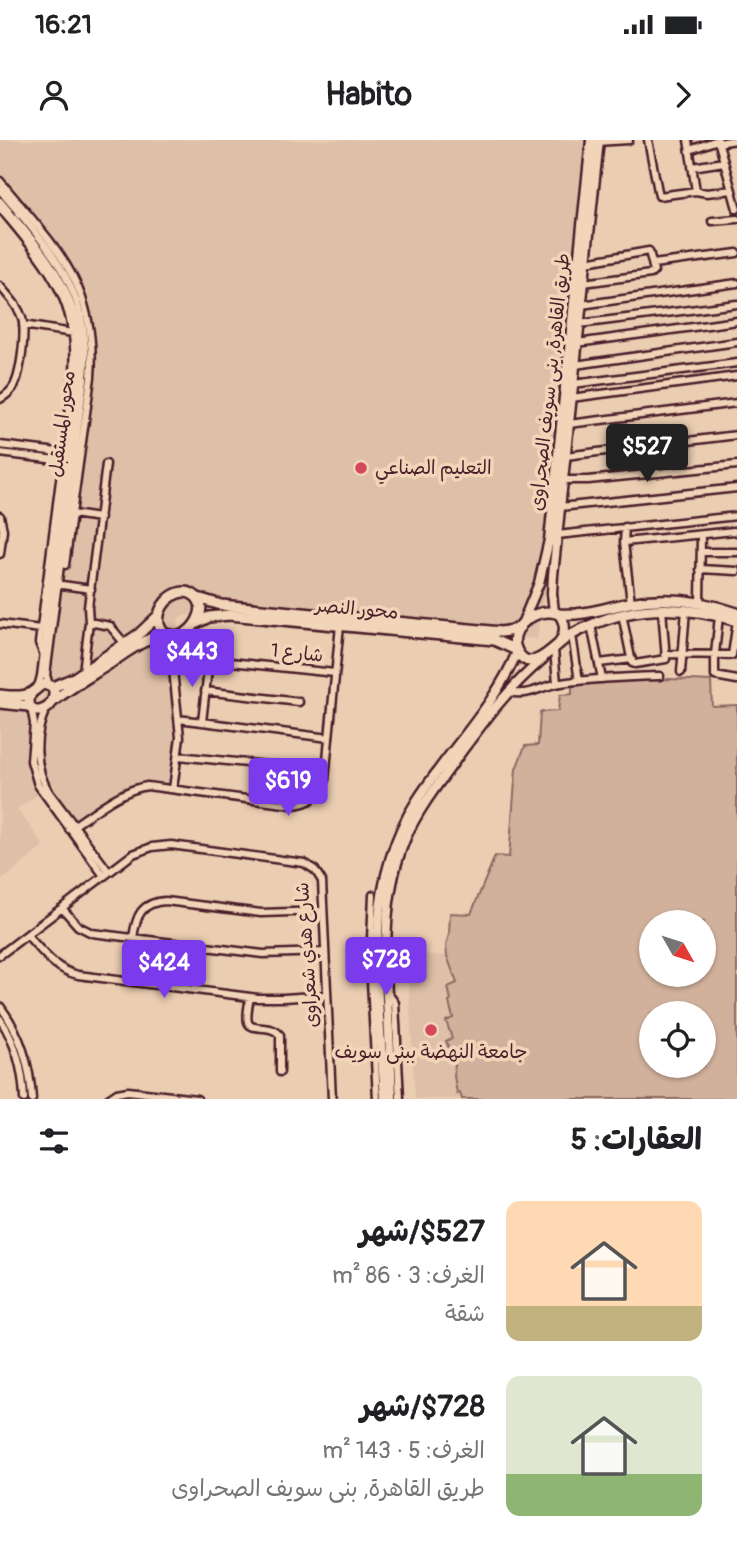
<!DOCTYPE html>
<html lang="ar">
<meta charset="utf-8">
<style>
body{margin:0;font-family:Pangolin,"Playpen Sans Arabic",sans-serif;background:#f2f2f2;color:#202124;direction:rtl;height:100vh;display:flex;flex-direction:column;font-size:26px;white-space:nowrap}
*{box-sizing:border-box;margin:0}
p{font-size:23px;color:#757577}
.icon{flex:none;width:38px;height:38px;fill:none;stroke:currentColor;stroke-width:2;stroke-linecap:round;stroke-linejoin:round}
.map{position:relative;height:959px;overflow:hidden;direction:ltr}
.drawer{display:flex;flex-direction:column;background:#fff;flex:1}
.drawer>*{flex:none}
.needle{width:46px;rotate:129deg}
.buttons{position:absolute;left:639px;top:770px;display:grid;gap:14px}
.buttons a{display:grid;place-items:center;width:77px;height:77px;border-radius:50%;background:#fff;box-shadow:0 2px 5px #0004;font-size:35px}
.price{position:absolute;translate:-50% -60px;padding:0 16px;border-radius:7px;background:#7c3aed;color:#fff;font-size:23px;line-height:46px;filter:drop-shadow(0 2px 4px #0008)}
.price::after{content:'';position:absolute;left:50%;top:42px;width:21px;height:16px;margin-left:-10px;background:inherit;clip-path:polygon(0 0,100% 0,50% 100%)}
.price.on{background:#222;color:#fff}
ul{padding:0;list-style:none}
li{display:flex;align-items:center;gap:21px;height:175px;padding:0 35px}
li span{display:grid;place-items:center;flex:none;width:196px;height:140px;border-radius:14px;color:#555}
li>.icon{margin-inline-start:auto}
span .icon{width:84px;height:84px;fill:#fffc;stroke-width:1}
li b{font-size:30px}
h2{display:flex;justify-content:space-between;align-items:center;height:84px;padding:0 35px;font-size:30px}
.status{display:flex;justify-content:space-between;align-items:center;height:49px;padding:0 35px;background:#fff;direction:ltr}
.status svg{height:19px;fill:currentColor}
header{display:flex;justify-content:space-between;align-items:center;height:91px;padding:0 35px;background:#fff;font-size:32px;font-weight:800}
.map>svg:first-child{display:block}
.built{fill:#debfa7}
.green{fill:#d1b19c;stroke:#8e6864;stroke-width:2;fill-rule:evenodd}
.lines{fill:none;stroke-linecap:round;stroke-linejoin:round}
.minor-casing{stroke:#4a1f2b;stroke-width:11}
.major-casing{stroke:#4a1f2b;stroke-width:13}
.highway-casing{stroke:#4a1f2b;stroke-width:14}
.minor{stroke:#f2d5b8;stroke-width:6}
.major{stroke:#f2d5b8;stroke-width:8}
.highway{stroke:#f2d5b8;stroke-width:9}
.poi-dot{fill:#d1495b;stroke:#f2d5b8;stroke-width:2.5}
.labels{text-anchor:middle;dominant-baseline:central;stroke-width:7;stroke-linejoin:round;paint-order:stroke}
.street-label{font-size:19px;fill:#4a1f2b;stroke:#f2d5b8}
.poi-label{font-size:19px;fill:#4a1f2b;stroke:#f2d5b8;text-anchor:start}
</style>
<div class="status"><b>16:21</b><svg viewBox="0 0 49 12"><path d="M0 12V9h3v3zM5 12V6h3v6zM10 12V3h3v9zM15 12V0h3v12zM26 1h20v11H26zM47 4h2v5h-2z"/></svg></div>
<header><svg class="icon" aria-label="forward" viewBox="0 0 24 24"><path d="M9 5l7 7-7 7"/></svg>Habito<svg class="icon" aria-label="person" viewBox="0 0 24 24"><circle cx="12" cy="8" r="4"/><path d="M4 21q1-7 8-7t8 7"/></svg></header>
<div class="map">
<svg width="737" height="959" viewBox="0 0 737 959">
<rect width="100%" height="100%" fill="#ebceb2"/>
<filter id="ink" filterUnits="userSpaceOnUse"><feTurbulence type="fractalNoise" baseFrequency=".0143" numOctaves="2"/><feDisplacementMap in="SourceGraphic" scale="14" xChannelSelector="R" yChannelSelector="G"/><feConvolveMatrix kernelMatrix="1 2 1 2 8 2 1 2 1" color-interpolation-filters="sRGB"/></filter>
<g filter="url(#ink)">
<path class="built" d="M0,0H595L552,407L537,499L240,471L202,472L180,477L173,501L180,571L184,595L177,652L151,651L134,653L104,669L75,690L44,650L17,669L44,706L0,742V558L25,561L43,559L46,517L82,239L79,176L69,147L52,118L0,54Z
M407,813L447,816L457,843L451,861L449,862L453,878V898L446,901L455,923L454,936L462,959H415Z"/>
<path class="green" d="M670,539L711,541L712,566L737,565V959H462L460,953L457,954L454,936L455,923L446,901L452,898L446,881L453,878L449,862L451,860L448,847L457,843L447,816L446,806L449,794L450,773L471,774L495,716L509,717L516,629L525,606L538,605L540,572L558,571L560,555L572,554V546L619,541ZM651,782H704V835H651ZM651,873H704V926H651Z"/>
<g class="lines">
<defs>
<path id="minor" d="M648,0L659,56L696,51L707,53L732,50
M688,0L696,51
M718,0L737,69
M596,2L629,0
M718,3L736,0
M690,10L717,0
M692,27L724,22
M0,41C54,106 98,144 91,237L65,425
M0,50C52,113 93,151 84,239L46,535L49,545
M0,61C46,116 85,155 79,232L41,536L38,547
M0,68C44,122 79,157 74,232L39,503L43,513
M712,81L737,79
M653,124L737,113
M583,143L651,134L654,131L649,111L586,122
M0,146C8,156 18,165 22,178C26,192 21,230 15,244C12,251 7,255 0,259
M581,165L737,143
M579,184L737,164
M23,185L73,193
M577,203L737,181
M575,225L737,202
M573,244L737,223
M571,258L737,236
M569,284L737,263
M0,305L66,313
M0,313L64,321
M565,316L737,295
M563,340H588L737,325
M560,367L737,348
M72,374L100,378
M0,376L3,390L0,414
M625,387L624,402L631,463
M557,395L737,376
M624,402L734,391L737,392
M701,412H737
M700,429L737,431
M62,445L91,449
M700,463L701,395
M622,474L632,523L635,524L666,519L662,469
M719,476L715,514V536L737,540
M89,482L110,486L125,504
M0,484L41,489
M591,485L602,539
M167,495L172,520L180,597L173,649
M572,495L579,541
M554,510L557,543
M665,514L732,515L737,481
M173,518L186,494
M172,520L192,518L335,533
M599,523L632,519
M83,532L89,482L88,467L106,324
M681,532L686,470
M205,551L299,562
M508,552C532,557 539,546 561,543C593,538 627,537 660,536
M31,568L34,583L31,621L38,645L104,736
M46,569C34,594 34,628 49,652L109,732
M178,579L329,598
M202,582L209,520
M178,616L326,631
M69,689C92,674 120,650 147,646L292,665C310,664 320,656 325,640L340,485
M373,755L370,821L377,959
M62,768L78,786L92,793L263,814L325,812
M27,795C42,811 55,830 78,835L258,858H284L327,855
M133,798C136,776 141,762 166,761L261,773L323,771
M0,815L133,714L152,707L171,705L304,723L315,730L322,741L332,959
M387,852L395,863L400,959
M250,857C249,863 246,875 248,882C251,892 270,883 280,895V932
M0,866C21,894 30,925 32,959
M0,879C16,903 23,930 24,959
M108,959L117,953L128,951L197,959"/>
<path id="major" d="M554,472L552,453L553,435L599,0
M522,484L539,443L549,400L591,0
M385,959C379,861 360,750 416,662C448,611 494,568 517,512
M392,959C391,925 389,892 387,858C385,803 384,747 407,695C420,666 441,641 459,615C485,580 509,547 543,519"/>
<path id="highway" d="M198,458L221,465L501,492L513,490L520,487
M559,474C583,476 605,468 629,463C665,456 703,461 737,473
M195,484L209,477L229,475L494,500L516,510
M560,502C566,493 566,483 559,474C538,465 505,488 517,511C529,534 550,511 561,502C569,495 580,490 589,486C637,464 688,466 737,481
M53,547L74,538L139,494L158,476
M0,555C9,556 23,558 31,553C41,547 39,541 53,547C61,573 20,582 31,553
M0,563L29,566
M51,563C69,548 89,537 109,524C122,515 135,505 150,499C154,497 161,494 165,494C174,495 178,498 186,493C196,486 208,467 195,456C176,440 145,476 165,494"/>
</defs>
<use href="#minor" class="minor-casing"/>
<use href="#major" class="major-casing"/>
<use href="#highway" class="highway-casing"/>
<use href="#minor" class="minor"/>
<use href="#major" class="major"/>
<use href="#highway" class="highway"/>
</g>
</g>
<g class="poi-dot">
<circle cx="361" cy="328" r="7"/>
<circle cx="431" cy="890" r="7"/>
</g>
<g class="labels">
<g class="street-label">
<text transform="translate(550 242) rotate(-84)">طريق القاهرة, بنى سويف الصحراوى</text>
<text transform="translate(62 284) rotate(-83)">محور المستقبل</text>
<text transform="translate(357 469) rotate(5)">محور النصر</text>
<text transform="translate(297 513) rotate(6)">شارع 1</text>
<text transform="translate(307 815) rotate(-94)">شارع هدي شعراوى</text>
</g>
<g class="poi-label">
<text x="375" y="328">التعليم الصناعي</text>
<text x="431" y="912" text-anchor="middle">جامعة النهضة ببنى سويف</text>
</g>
</g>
</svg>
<div class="buttons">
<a><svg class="needle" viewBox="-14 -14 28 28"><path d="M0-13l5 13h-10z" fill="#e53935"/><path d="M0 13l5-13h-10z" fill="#757577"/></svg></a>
<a><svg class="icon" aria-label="locate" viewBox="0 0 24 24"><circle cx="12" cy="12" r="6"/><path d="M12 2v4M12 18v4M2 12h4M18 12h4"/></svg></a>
</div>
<b class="price on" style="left:647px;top:344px">$527</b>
<b class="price" style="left:192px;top:549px">$443</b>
<b class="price" style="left:288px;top:678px">$619</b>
<b class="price" style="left:386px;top:857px">$728</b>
<b class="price" style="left:164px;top:860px">$424</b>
</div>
<section class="drawer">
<h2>العقارات: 5<svg class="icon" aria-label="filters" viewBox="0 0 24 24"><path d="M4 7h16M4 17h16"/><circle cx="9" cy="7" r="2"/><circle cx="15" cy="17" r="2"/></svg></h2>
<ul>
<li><span style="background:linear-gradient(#ffd9b3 75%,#c2b280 0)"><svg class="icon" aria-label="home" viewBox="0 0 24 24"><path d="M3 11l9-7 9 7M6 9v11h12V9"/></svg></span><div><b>$527/شهر</b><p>الغرف: 3 · 86 m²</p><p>شقة</p></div></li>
<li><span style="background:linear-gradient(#dfe7d0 70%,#8fb573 0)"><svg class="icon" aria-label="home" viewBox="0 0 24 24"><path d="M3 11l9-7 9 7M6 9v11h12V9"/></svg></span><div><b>$728/شهر</b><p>الغرف: 5 · 143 m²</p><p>طريق القاهرة, بنى سويف الصحراوى</p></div></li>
</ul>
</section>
